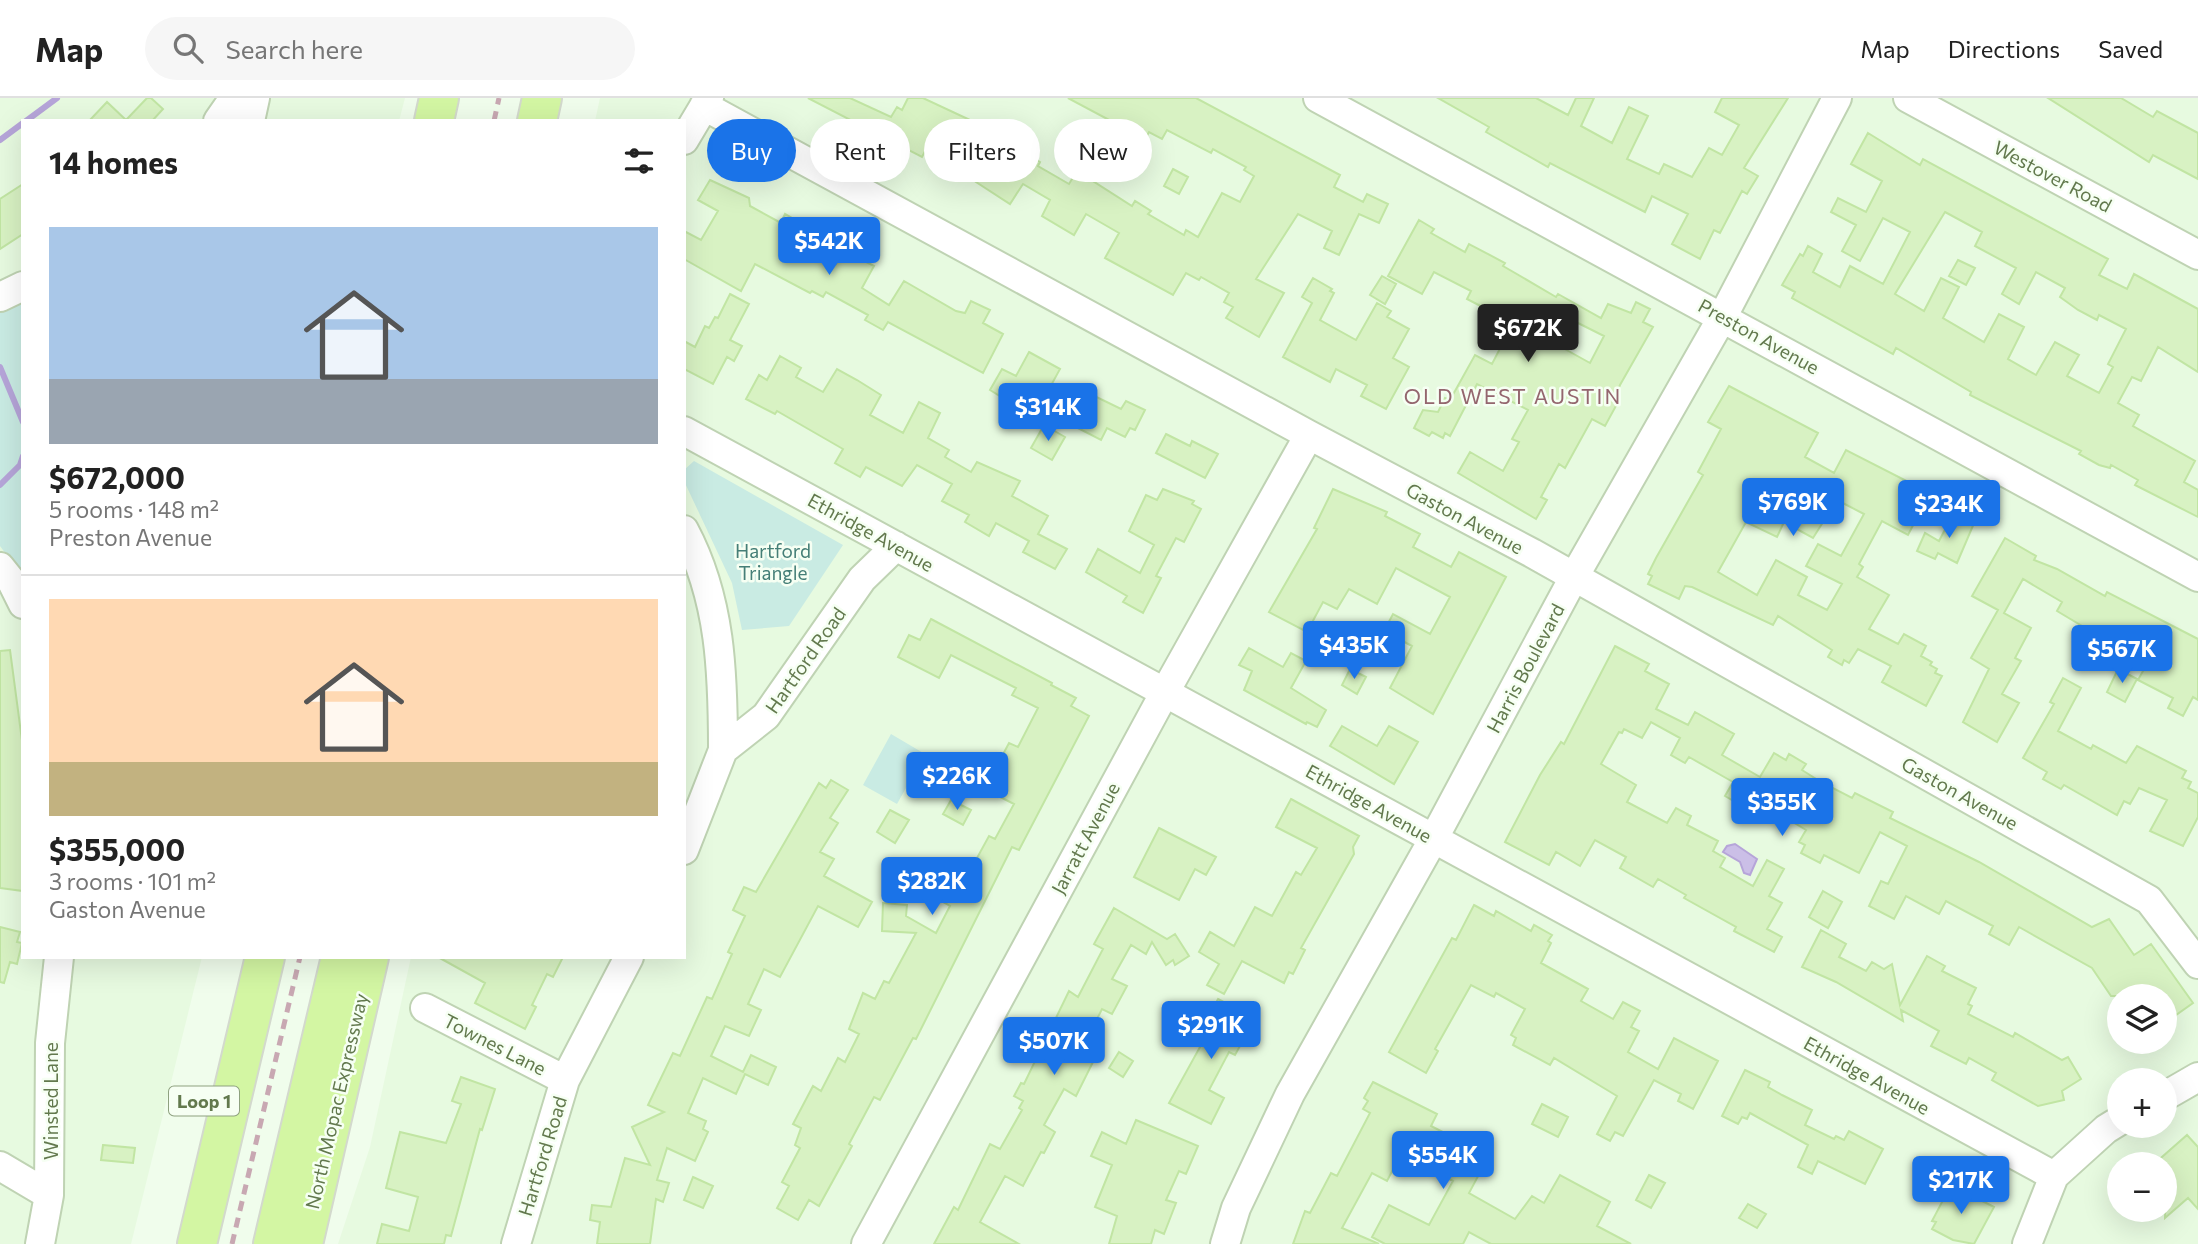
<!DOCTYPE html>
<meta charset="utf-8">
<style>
body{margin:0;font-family:Commissioner,sans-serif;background:#f6f6f6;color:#222;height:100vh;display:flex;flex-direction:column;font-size:26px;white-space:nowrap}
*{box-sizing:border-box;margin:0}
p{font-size:23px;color:#767676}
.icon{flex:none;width:38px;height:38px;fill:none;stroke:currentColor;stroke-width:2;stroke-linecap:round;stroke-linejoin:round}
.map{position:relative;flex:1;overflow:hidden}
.drawer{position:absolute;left:21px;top:21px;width:665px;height:840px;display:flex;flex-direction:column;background:#fff;border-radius:0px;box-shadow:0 7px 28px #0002}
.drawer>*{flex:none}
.guide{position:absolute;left:707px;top:21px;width:665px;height:63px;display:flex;gap:14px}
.tools{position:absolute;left:2107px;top:886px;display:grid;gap:14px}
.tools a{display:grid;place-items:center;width:70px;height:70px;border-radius:50%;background:#fff;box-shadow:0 7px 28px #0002;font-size:35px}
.price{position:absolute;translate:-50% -60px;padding:0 16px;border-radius:7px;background:#1a73e8;color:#fff;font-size:23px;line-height:46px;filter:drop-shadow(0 2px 4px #0008)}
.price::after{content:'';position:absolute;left:50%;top:42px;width:21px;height:16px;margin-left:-10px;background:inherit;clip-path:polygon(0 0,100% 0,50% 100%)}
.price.on{background:#222;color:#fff}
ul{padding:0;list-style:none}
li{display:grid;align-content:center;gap:14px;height:371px;padding:0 28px}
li+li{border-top:2px solid #e0e0e0}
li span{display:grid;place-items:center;height:217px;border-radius:0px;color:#555}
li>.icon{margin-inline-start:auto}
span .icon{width:126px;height:126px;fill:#fffc;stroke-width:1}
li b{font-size:30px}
h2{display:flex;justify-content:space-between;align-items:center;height:84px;padding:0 28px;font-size:30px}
.tag{padding:0 24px;border-radius:32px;background:#fff;box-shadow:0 7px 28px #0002;font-size:24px;line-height:63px}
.tag.on{background:#1a73e8;color:#fff}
header{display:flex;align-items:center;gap:42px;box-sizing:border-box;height:98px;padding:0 35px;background:#fff;border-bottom:2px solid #e0e0e0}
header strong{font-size:33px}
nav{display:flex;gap:38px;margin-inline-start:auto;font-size:24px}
.search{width:490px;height:63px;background:#f6f6f6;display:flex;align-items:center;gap:18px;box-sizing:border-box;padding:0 24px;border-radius:38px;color:#767676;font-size:26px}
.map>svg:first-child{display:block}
.residential{fill:#e7fae0;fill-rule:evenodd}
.green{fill:#c9ebe3}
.water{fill:#cbbfe7;stroke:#b6a5d9;stroke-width:2}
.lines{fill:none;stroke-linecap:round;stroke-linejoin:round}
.stream{stroke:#b6a5d9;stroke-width:6}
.building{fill:#d8f2c3;stroke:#c1e5a3;stroke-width:2;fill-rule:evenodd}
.minor-casing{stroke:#bfd3b3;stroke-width:32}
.highway-casing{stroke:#d3d9cd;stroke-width:42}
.minor{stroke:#fff;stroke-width:28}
.highway{stroke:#d3f6a3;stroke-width:38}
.rail{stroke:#c8a8b2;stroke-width:5;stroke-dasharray:10 7;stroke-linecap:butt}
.labels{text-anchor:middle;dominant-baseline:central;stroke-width:5;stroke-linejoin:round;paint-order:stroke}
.shield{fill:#f6fff3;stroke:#8ea17f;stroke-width:2}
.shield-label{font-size:18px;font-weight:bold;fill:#62794d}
.street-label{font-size:19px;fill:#62794d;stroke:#f6fff3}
.park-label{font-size:19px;fill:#457f77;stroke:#f6fff3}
.neighbourhood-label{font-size:21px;letter-spacing:2px;fill:#94666e;stroke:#f6fff3}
</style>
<header>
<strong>Map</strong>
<div class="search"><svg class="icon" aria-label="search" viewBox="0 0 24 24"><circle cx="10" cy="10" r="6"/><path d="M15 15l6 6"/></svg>Search here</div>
<nav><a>Map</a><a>Directions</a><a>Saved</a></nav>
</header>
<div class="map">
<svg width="2198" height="1146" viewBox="0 0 2198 1146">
<rect width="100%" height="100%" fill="#f0fdec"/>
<path class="residential" d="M0,0H405L399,23H23V859H202L131,1146H0Z
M600,0H2198V1146H338L370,1049L411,859H684V23H595ZM2119,898H2165V943H2119ZM2119,982H2165V1027H2119ZM2119,1066H2165V1111H2119Z"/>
<path class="green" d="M23,201V479L0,448V210Z
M694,363L843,447L789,528L742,532L732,485L684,383V372Z
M891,636L925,656L897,706L863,687Z"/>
<path class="water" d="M1735,746L1757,761L1750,777L1744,775L1740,764L1723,754L1727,748Z"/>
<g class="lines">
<path class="stream" d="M26,23L57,0
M0,42L23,25
M0,269L23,324
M0,387L20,367L23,358"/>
</g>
<path class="building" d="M147,0H151L163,11L152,23H89L107,4L126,22Z
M808,0H850L891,19L897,9L902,12L908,0H923L970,22L967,27L988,39L977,58L933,38L922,59Z
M1068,0H1196L1340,77L1334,89L1363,104L1367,96L1388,106L1379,125L1359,116L1339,157L1324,150L1332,133L1298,116L1256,181L1284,195L1259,239L1226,220L1233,209L1224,204L1229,195L1201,179L1199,182L1186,175L1173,197L1105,160L1119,135L1086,116L1074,137L1042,118L1050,102L1023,86L1010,106L976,84L994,58L1007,67L1018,50L1040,64L1038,68L1069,86L1077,73L1132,108L1135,103L1151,113L1148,116L1184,137L1186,132L1198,139L1222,95L1240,104L1254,78L1244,72L1246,69L1213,51L1211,55L1167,32L1162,41L1149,34L1130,69L1113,60L1128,32Z
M1438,0H1536L1568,17L1576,0H1594L1581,28L1612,45L1629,9L1648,18L1627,61L1659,76L1664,66L1692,79L1709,50L1722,57L1739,27L1715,14L1722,0H1788L1744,70L1758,78L1747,96L1742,93L1720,135L1714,132L1700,161L1672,146L1688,116L1652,98L1645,114L1550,65L1548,69L1486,34L1489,29Z
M2048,0H2121L2153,19L2157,13L2198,35V81L2153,57L2149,64Z
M1868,35L1920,67L1923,61L2108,161L2099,177L2127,191L2134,176L2198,211V274L2158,249L2141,283L2132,279L2118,305L2139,317L2133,328L2195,363L2184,384L2198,392V419L2135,387L2138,382L2111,367L2110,370L2099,367L2079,356L2081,353L1970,297L1971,294L1896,250L1893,256L1792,200L1795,194L1782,187L1800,156L1803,158L1808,148L1822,156L1813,174L1840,189L1850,168L1883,186L1910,134L1883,120L1860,163L1842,153L1856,127L1831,114L1838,100L1866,114L1882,83L1851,66ZM1945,114L1982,134L1975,148L2016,170L2002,196L2019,206L2036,174L2065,190L2060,199L2078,212L2097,222L2099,217L2126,231L2108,266L2113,269L2099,295L2067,278L2079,257L2055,244L2036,277L2008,261L2024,229L1999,216L1984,244L1943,220L1959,189L1941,180L1924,213L1895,196Z
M1173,71L1188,79L1179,96L1164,88Z
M710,82L749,100L750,108L781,125L785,116L811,131L802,149L836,166L843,152L874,168L862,190L889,207L904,183L956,213L965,215L971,203L990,212L983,225L1003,236L983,275L888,224L883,232L865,222L868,217L826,194L823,199L812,193L810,195L755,166L741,193L684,161V133L701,142L718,113L698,102Z
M23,86V136L0,151V101Z
M1419,122L1434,131L1431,135L1465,154L1469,146L1505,165L1503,168L1556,199L1558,196L1601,220L1608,206L1631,215L1636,204L1650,211L1643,224L1653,229L1620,287L1613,304L1617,306L1605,328L1592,321L1565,370L1559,366L1541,399L1547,402L1536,421L1458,375L1470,354L1503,373L1519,344L1512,341L1528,312L1477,286L1450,338L1445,335L1443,340L1432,334L1429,338L1414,330L1423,312L1438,314L1445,300L1450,302L1475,257L1492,266L1506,239L1491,230L1498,217L1467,201L1471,193L1434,174L1422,196L1388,178ZM1578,225L1604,238L1590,265L1563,250Z
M1958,162L1975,170L1966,187L1949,178Z
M1382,178L1396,186L1385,206L1370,197Z
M1313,180L1332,191L1330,193L1334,195L1320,222L1356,242L1377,205L1391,213L1387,219L1409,231L1393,260L1409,269L1386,311L1361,298L1367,287L1336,271L1330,284L1283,259L1312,205L1302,199Z
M730,196L749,206L730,242L742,248L734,263L727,259L713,286L684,271V243L695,249L705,228L709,230L715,219L718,220Z
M1029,254L1060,271L1042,304L1022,293L1019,299L1012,295L1008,303L990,292L1002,271L1016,278Z
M780,258L801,270L796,279L823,294L837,271L857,282L881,297L870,317L903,335L919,304L940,315L928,340L949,352L945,359L971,374L977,364L1020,383L1012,398L1048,418L1038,436L1067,451L1055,471L1023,454L1029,443L996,425L989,438L965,424L969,417L942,403L952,386L917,367L902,388L866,369L860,379L835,365L843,351L777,313L775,316L746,301L759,277L767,282Z
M1729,288L1818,335L1805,359L1834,375L1846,352L1930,395L1908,437L1882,423L1859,466L1863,469L1857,479L1889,497L1869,531L1898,546L1904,536L1926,548L1921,558L1932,564L1930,567L1937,571L1935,575L1942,578L1926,608L1882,584L1891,568L1858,551L1849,565L1844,562L1842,567L1828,559L1832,552L1778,518L1773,527L1692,489L1685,488L1679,501L1648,486L1652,478L1648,476L1656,460L1703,377L1698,374L1721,331L1708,324ZM1837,402L1864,416L1841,458L1818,446L1806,468L1842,486L1827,512L1798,497L1807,479L1776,462L1757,497L1718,474L1746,424L1777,439L1784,424L1813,440Z
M1082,292L1121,311L1126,303L1145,312L1135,332L1130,330L1125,339L1107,330L1101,342L1066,324Z
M1044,327L1065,339L1052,362L1031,350Z
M1166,336L1190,348L1192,343L1218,356L1205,380L1156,355Z
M1163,391L1194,403L1192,406L1201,411L1184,444L1176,440L1156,478L1161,480L1143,515L1123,504L1127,498L1086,474L1098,451L1140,475L1154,447L1129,433L1146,397L1157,402Z
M1333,391L1387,414L1385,418L1420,436L1413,449L1451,469L1459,454L1506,479L1433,616L1390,590L1412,548L1384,533L1393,516L1430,536L1450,499L1396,470L1377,506L1349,491L1337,511L1323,504L1307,534L1269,514L1317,431L1314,430Z
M1961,416L1975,423L1957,465L1938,455L1935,461L1917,453L1925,435L1939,443L1952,418L1958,421Z
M2005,440L2036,458L2034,462L2057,471L2105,498L2107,494L2198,541V602L2193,599L2183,618L2168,610L2173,600L2138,582L2153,555L2119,537L2112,550L2085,535L2087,531L2057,513L2062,504L2023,481L2004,515L2031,530L2015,560L2021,563L2002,596L2019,605L1997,644L1963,624L1989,571L1971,560L1998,512L1972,498Z
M931,521L1052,585L1051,587L1076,600L1071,608L1089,618L1019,752L1012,749L916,941L913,940L880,1002L874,999L849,1046L852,1048L819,1108L809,1102L798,1122L777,1110L789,1088L782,1084L800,1050L795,1047L801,1030L793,1026L813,988L821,993L838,960L845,964L859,936L849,931L863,895L875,901L884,883L889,885L916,835L882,833L883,805L907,807L906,818L936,835L950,808L929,796L943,770L965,782L989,738L995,741L1014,706L973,685L977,678L974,676L982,659L986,661L987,658L999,664L1009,645L1018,649L1038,610L1012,597L1016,590L951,557L939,580L898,559L909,537L920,542Z
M1615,548L1649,566L1645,573L1669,586L1656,611L1688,627L1695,614L1734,636L1722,657L1760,679L1774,655L1786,662L1789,656L1806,666L1802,672L1821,684L1852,700L1855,695L1893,714L1890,720L1979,764L2092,829L2109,821L2134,857L2151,846L2193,905L2176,917L2165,898H2111L2092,870L2019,829L2009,847L1989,836L1993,828L1946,803L1939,816L1906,798L1894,821L1869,808L1881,783L1888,786L1907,748L1880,734L1859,775L1824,757L1820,765L1801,755L1805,747L1799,744L1806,732L1755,701L1749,712L1725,698L1733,684L1689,659L1685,665L1671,657L1680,640L1651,624L1642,640L1624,631L1622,635L1619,634L1601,666L1636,687L1627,704L1667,725L1676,710L1691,718L1687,727L1718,743L1713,753L1725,760L1720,769L1753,788L1767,762L1784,771L1769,798L1782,805L1767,831L1782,839L1774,854L1734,833L1736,829L1684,800L1686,797L1658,781L1653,789L1620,770L1626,759L1595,742L1580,768L1556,754L1549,767L1505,744L1540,677L1561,644L1564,646Z
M1249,550L1283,569L1291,555L1306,563L1291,590L1326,612L1317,629L1307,624L1306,626L1244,592L1252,573L1239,567Z
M10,552L23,650V793L0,790V553Z
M1350,571L1366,579L1357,596L1342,587Z
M2118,571L2137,581L2125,604L2107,594Z
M2063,580L2081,590L2058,633L2091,651L2093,647L2126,665L2137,648L2186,673L2182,680L2191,684L2188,690L2198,695V719L2183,748L2150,733L2167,702L2139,690L2130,706L2124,703L2117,717L2064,687L2061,691L2043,681L2047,674L2023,660L2054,606L2050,604Z
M1342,628L1377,648L1389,628L1418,644L1394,686L1330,648Z
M831,682L848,692L830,720L838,725L820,754L834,761L824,778L872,804L858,829L818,808L780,879L764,871L748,906L761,912L749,938L725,928L711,958L743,974L751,957L776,969L768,987L745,976L736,996L703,980L688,1015L706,1023L703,1031L708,1034L695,1063L667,1050L657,1082L669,1085L663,1104L656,1101L650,1146H597L600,1124L590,1122L592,1107L611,1109L625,1060L650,1067L632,1029L664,1014L648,1007L673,955L680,958L707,899L712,901L732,856L728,854L745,818L733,812L744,789L756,794L819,685L826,690Z
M1291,701L1359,738L1353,749L1354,756L1301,850L1305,852L1293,876L1289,874L1284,885L1242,863L1224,896L1207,887L1219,866L1199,854L1210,834L1234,848L1255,809L1272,818L1296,774L1301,777L1317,750L1276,729Z
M951,702L971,712L963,727L943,716Z
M890,712L909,722L895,745L877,734Z
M1159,730L1216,759L1206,777L1195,771L1179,802L1134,779Z
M1823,793L1842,804L1828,830L1809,819Z
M1474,807L1494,818L1496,813L1531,833L1534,827L1552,837L1548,843L1551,845L1541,865L1588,891L1581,903L1613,921L1623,904L1640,913L1631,929L1639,933L1628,954L1658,971L1674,940L1718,963L1693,1011L1678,1003L1681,996L1654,982L1623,1038L1615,1034L1610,1043L1597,1036L1617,998L1554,960L1550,967L1513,947L1516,940L1511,937L1525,911L1496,895L1494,899L1471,887L1435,951L1438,953L1426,975L1389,954L1452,840L1456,842Z
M1114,810L1167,841L1175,836L1189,858L1175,867L1173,862L1166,867L1152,844L1146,856L1131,847L1112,881L1127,888L1112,916L1102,911L1084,947L1098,954L1076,998L1064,991L1044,1027L1055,1034L1044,1055L1041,1054L1023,1088L1005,1078L980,1124L1019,1146H934L954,1109L958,1112L990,1046L1000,1051L1022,1012L1019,1010L1023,1003L1014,998L1021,985L1024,986L1069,893L1078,899L1103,851L1094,846Z
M0,829L20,834L17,844L22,845L17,866L10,864L4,885L0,884Z
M1821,832L1846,846L1839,859L1866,873L1872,864L1884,871L1892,866L1900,907L1927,858L1945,868L1942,873L1976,890L1968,906L1972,908L1968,916L2013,939L2015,935L2062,962L2068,959L2081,981L2062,993L2064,1002L2038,1008L1992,982L1996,975L1969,960L1966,966L1931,948L1939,933L1901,912L1903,923L1836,884L1802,869Z
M438,859H563L553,879L547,876L532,907L536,909L525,931L475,905L485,885Z
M1218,901L1255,921L1235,957L1229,954L1209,992L1224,1000L1211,1026L1169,1005L1205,940L1199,937Z
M1119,954L1133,963L1123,979L1109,970Z
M1745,972L1770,984L1768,989L1782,997L1812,1012L1805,1027L1834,1041L1836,1038L1844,1042L1849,1033L1883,1051L1865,1086L1818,1063L1812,1076L1798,1069L1808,1047L1750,1015L1747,1021L1742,1019L1738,1026L1722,1018Z
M461,979L495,991L482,1032L480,1031L451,1138L446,1137L444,1146H377L382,1126L409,1133L418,1099L386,1090L400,1034L446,1045L461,1006L452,1003Z
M1373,984L1437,1016L1431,1028L1468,1047L1470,1043L1491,1054L1469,1095L1515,1121L1532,1098L1544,1105L1560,1077L1610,1104L1597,1128L1631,1146H1491L1469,1134L1463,1146H1385L1372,1139L1389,1107L1429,1127L1453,1083L1438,1075L1447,1059L1410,1039L1387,1083L1372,1075L1342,1130L1379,1146H1293L1305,1113L1310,1115L1331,1075L1337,1078L1370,1015L1363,1011L1368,1003L1364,1000Z
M1542,1006L1568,1019L1558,1039L1532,1026Z
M1136,1022L1198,1048L1186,1076L1179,1073L1166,1102L1176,1105L1164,1136L1155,1132L1151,1146H1109L1117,1118L1095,1109L1112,1067L1091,1058L1102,1034L1126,1046Z
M2187,1037L2198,1049V1111L2188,1100L2165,1120L2167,1066H2154Z
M103,1047L135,1050L133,1065L101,1062Z
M1649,1077L1665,1085L1651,1110L1636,1102Z
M693,1079L713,1088L703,1110L684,1102Z
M1951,1087L1994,1109L1974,1146L1953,1142L1932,1131L1936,1124L1932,1123Z
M1748,1106L1766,1116L1757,1130L1739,1120Z"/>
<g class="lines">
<defs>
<path id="minor" d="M1318,0L2198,479
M1908,0L2198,157
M704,8L1309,337L1532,455L2149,802L2198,866
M218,23L234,0
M250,23L255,0
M684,42L709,0
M0,199L23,188
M684,333L2054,1078
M684,432C721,501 723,576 723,652
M0,469L12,484L23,506
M684,752L723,652L766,618L862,481L896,448
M425,910L565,982
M2165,998L2198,979
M0,1068L49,1097
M40,1146L49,1097L50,945L59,859
M516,1146L565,982L629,859
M866,1146L1165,594L1309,337
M1225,1146L1236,1110L1290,996L1434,740L1574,479L1723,218L1837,0
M2027,1146L2054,1078L2106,1031L2119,1023"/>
<path id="highway" d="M434,23L439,0
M537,23L542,0
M197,1146L265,859
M273,1146L341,859
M303,1146L369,859"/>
</defs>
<use href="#minor" class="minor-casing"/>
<use href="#highway" class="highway-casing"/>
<use href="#minor" class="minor"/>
<use href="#highway" class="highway"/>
<path class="rail" d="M494,23L499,0
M232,1146L300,859"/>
</g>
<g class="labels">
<rect class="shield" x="169" y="988.5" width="70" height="29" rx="5"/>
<g class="shield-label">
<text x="204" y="1003">Loop 1</text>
</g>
<g class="street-label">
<text transform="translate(2053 78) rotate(28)">Westover Road</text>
<text transform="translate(1759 238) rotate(29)">Preston Avenue</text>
<text transform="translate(1465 420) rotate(28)">Gaston Avenue</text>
<text transform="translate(871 434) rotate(29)">Ethridge Avenue</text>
<text transform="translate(805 562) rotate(-55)">Hartford Road</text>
<text transform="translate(1525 570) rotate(-62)">Harris Boulevard</text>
<text transform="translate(1960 695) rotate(29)">Gaston Avenue</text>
<text transform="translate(1369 705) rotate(29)">Ethridge Avenue</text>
<text transform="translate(1085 740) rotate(-62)">Jarratt Avenue</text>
<text transform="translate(495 946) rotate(27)">Townes Lane</text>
<text transform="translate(1867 977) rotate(29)">Ethridge Avenue</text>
<text transform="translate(50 1003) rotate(-90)">Winsted Lane</text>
<text transform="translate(336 1003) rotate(-77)">North Mopac Expressway</text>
<text transform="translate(542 1058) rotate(-73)">Hartford Road</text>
</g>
<g class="park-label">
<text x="773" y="452">Hartford<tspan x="773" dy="22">Triangle</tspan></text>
</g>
<g class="neighbourhood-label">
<text x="1513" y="297">OLD WEST AUSTIN</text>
</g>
</g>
</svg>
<div class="tools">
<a><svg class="icon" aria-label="layers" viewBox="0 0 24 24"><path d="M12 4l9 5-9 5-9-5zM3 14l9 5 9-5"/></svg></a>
<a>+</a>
<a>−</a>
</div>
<b class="price" style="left:829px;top:179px">$542K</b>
<b class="price on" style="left:1528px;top:266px">$672K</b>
<b class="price" style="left:1048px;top:345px">$314K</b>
<b class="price" style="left:1793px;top:440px">$769K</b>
<b class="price" style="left:1949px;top:442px">$234K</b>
<b class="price" style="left:1354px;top:583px">$435K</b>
<b class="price" style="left:2122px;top:587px">$567K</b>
<b class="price" style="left:957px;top:714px">$226K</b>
<b class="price" style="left:1782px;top:740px">$355K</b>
<b class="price" style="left:932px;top:819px">$282K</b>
<b class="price" style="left:1211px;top:963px">$291K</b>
<b class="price" style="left:1054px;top:979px">$507K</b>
<b class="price" style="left:1443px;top:1093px">$554K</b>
<b class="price" style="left:1961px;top:1118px">$217K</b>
<div class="guide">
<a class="tag on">Buy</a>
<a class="tag">Rent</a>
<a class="tag">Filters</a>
<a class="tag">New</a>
</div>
<section class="drawer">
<h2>14 homes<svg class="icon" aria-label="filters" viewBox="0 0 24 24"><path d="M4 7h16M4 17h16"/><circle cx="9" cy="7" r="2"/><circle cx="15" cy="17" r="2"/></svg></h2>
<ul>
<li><span style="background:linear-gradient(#a9c7e8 70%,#9aa5b1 0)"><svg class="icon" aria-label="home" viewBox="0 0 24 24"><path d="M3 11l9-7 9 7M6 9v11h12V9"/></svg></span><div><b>$672,000</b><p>5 rooms · 148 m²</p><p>Preston Avenue</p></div></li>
<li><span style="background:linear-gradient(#ffd9b3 75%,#c2b280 0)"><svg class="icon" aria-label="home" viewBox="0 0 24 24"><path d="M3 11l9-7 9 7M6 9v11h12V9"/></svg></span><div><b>$355,000</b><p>3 rooms · 101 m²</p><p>Gaston Avenue</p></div></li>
</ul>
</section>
</div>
